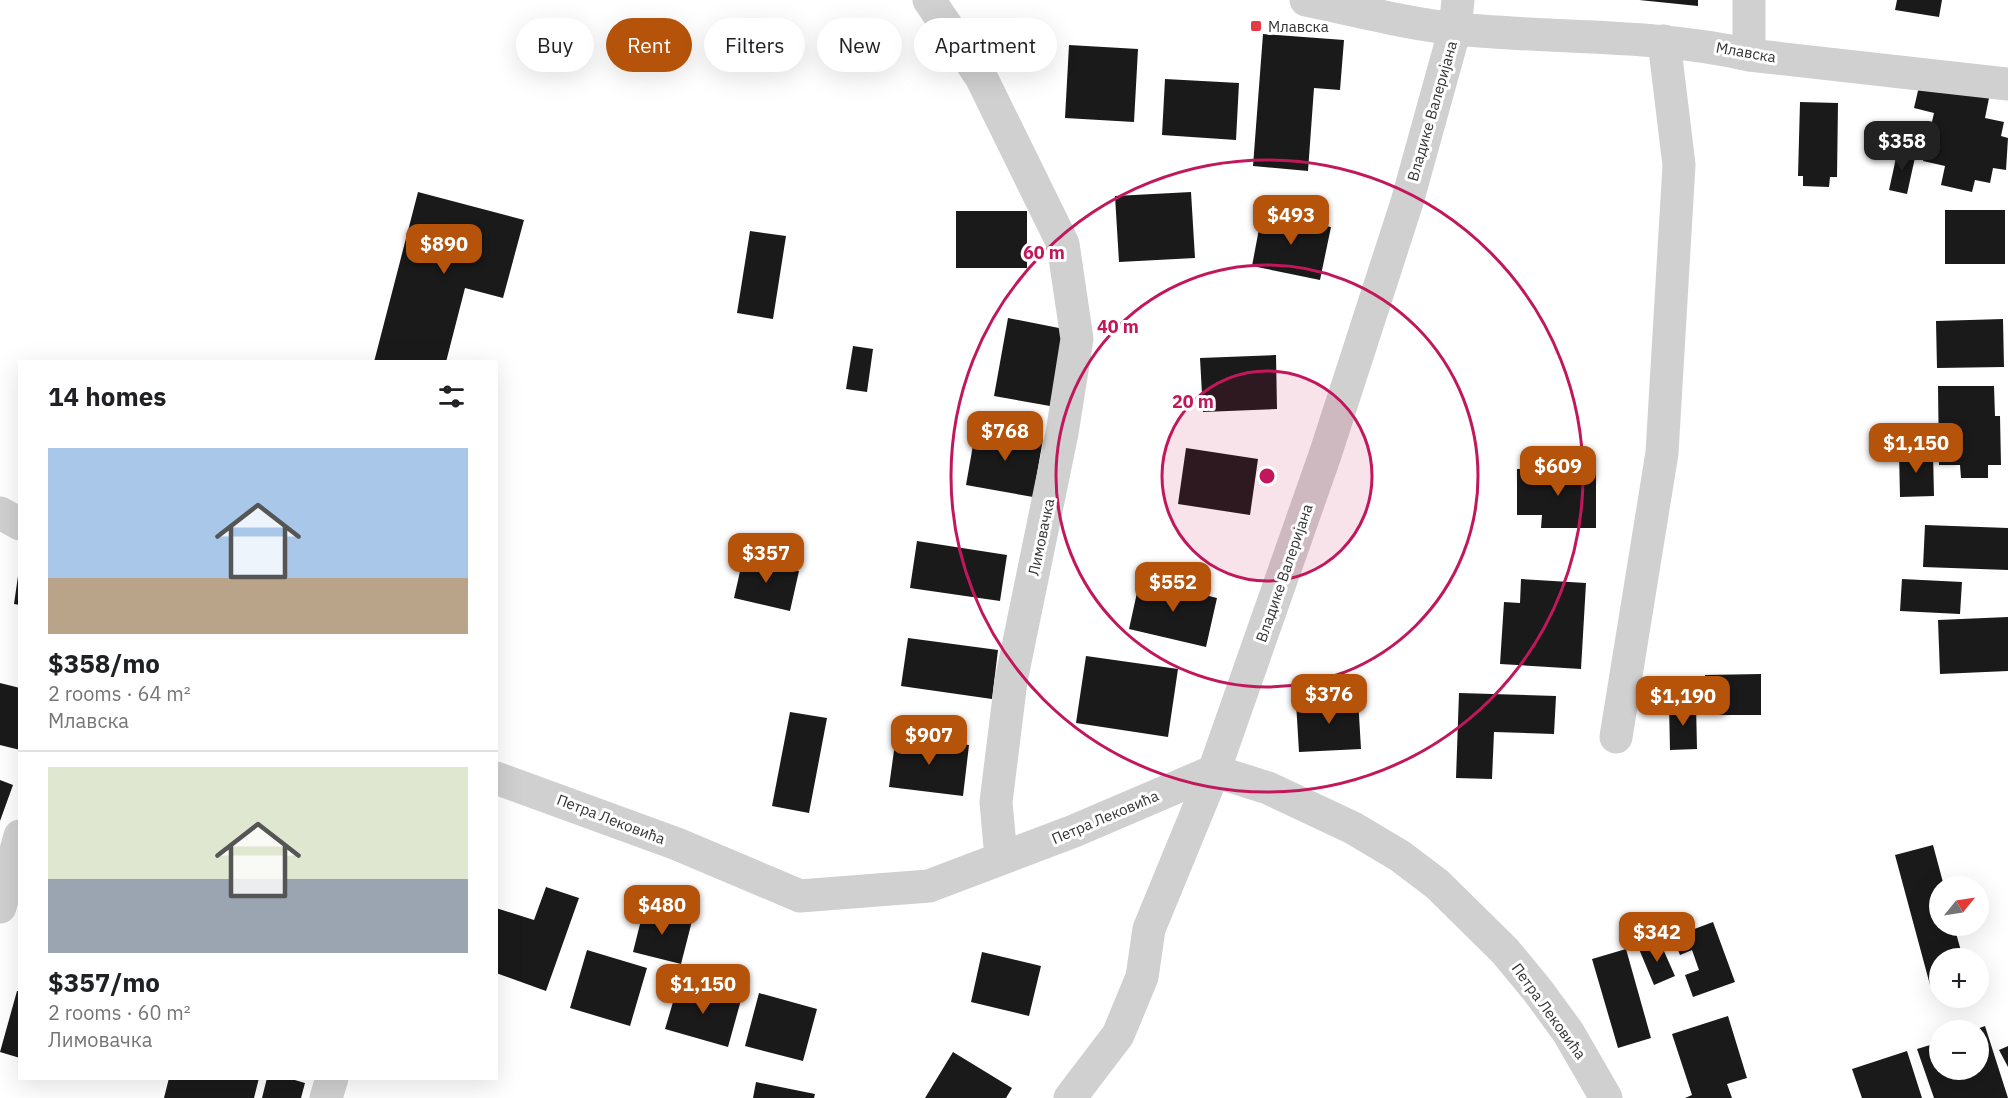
<!DOCTYPE html>
<meta charset="utf-8">
<style>
body{margin:0;font-family:"IBM Plex Sans",sans-serif;background:#f2f2f2;color:#202124;height:100vh;display:flex;flex-direction:column;font-size:22px;white-space:nowrap}
*{box-sizing:border-box;margin:0}
p{font-size:20px;color:#757577}
.icon{flex:none;width:33px;height:33px;fill:none;stroke:currentColor;stroke-width:2;stroke-linecap:round;stroke-linejoin:round}
.map{position:relative;flex:1;overflow:hidden}
.details{position:absolute;left:18px;top:360px;width:480px;height:720px;display:flex;flex-direction:column;background:#fff;border-radius:0px;box-shadow:0 6px 24px #0002}
.details>*{flex:none}
.hud{position:absolute;left:516px;top:18px;width:570px;height:54px;display:flex;gap:12px}
.needle{width:39px;rotate:60deg}
.tools{position:absolute;left:1929px;top:876px;display:grid;gap:12px}
.tools a{display:grid;place-items:center;width:60px;height:60px;border-radius:50%;background:#fff;box-shadow:0 6px 24px #0002;font-size:30px}
.price{position:absolute;translate:-50% -51px;padding:0 14px;border-radius:12px;background:#b45309;color:#fff;font-size:20px;line-height:39px;filter:drop-shadow(0 2px 3px #0008)}
.price::after{content:'';position:absolute;left:50%;top:36px;width:18px;height:14px;margin-left:-9px;background:inherit;clip-path:polygon(0 0,100% 0,50% 100%)}
.price.active{background:#222;color:#fff}
ul{padding:0;list-style:none}
li{display:grid;align-content:center;gap:12px;height:318px;padding:0 30px}
li+li{border-top:2px solid #e0e0e0}
li span{display:grid;place-items:center;height:186px;border-radius:0px;color:#555}
li>.icon{margin-inline-start:auto}
span .icon{width:108px;height:108px;fill:#fffc;stroke-width:1}
li b{font-size:26px}
h2{display:flex;justify-content:space-between;align-items:center;height:72px;padding:0 30px;font-size:26px}
.tag{padding:0 21px;border-radius:27px;background:#fff;box-shadow:0 6px 24px #0002;font-size:21px;line-height:54px}
.tag.active{background:#b45309;color:#fff}
.map>svg:first-child{display:block}
.building{fill:#1a1a1a}
.lines{fill:none;stroke-linecap:round;stroke-linejoin:round}
.minor{stroke:#d0d0d0;stroke-width:33}
.ring{fill:none;stroke:#c2185b;stroke-width:3}
.poi-dot{fill:#e63946;stroke:#fff;stroke-width:2}
.labels{text-anchor:middle;dominant-baseline:central;stroke-width:6;stroke-linejoin:round;paint-order:stroke}
.poi-label{font-size:15px;fill:#333;stroke:#fff;text-anchor:start}
.street-label{font-size:15px;fill:#333;stroke:#fff}
.centre{fill:#c2185b;stroke:#fff;stroke-width:3}
.ring-label{font-size:18px;text-anchor:middle;font-weight:bold;fill:#c2185b;stroke:#fff;stroke-width:6;stroke-linejoin:round;paint-order:stroke}
</style>
<div class="map">
<svg width="2008" height="1098" viewBox="0 0 2008 1098">
<rect width="100%" height="100%" fill="#fff"/>
<path class="building" d="M1639,0H1698V6Z
M1897,0H1942L1939,17L1895,10Z
M1263,34L1344,40L1340,90L1314,88L1308,171L1253,166Z
M1069,45L1138,49L1134,122L1065,118Z
M1165,79L1239,83L1236,140L1162,135Z
M1920,82L1990,93L1985,118L2004,122L2001,136L2008,138L2006,170L1993,168L1990,183L1975,180L1972,192L1941,185L1945,166L1923,161L1934,113L1914,108Z
M1800,102L1838,103L1837,177H1830L1829,187L1803,186V176H1798Z
M1898,149L1916,153L1907,194L1889,190Z
M418,192L524,220L503,298L465,288L446,362H374Z
M1191,192L1195,258L1119,262L1115,196Z
M1945,210H2005V264H1945Z
M956,211H1027V268H956Z
M1262,213L1331,227L1320,280L1252,266Z
M750,231L786,236L773,319L737,313Z
M1008,318L1064,329L1050,406L994,396Z
M2003,319L2004,367L1937,368L1936,321Z
M853,346L873,349L867,392L846,389Z
M1276,355L1277,409L1203,412L1200,358Z
M1938,386H1994L1995,416H2000L2001,465H1988V478H1961L1960,465H1939Z
M976,428L1043,439L1033,497L966,485Z
M1186,448L1258,459L1250,515L1178,504Z
M1933,452L1934,496L1900,497L1899,453Z
M1517,469H1596V528H1541L1542,515H1517Z
M1925,525L2008,528V570L1923,567Z
M917,541L1007,555L1000,601L910,588Z
M743,558L799,571L790,611L734,598Z
M18,576H20V605L14,604Z
M1140,579L1217,598L1206,647L1129,629Z
M1521,579L1586,583L1581,669L1500,664L1504,602L1520,603Z
M1902,579L1962,582L1960,614L1900,611Z
M2008,617V671L1940,674L1938,620Z
M908,638L998,650L992,699L901,686Z
M1086,656L1178,669L1168,737L1076,723Z
M1761,674V715H1706L1705,675Z
M0,683L20,688V750L0,745Z
M1459,693L1556,696L1554,734L1494,732L1492,779L1456,778Z
M1358,698L1361,749L1299,752L1296,702Z
M1669,704H1696L1697,749L1670,750Z
M790,712L827,718L809,813L772,806Z
M896,736L969,745L963,796L889,787Z
M0,780L13,785L0,821Z
M1933,845L1944,886H1940V926H1954L1963,958H1940V982L1930,985L1895,855Z
M546,887L579,898L546,991L496,973V908L534,920Z
M644,908L692,921L681,964L633,952Z
M1713,922L1735,982L1693,997L1685,975L1699,970L1692,950L1680,955L1673,937Z
M1659,940L1675,976L1654,985L1639,949Z
M1626,949L1651,1038L1618,1048L1592,959Z
M587,950L647,968L630,1026L570,1008Z
M982,952L1041,966L1029,1016L971,1002Z
M679,982L741,1000L728,1047L665,1029Z
M17,991H20V1058L0,1052Z
M759,993L817,1009L803,1061L745,1046Z
M1728,1016L1747,1078L1727,1084L1732,1098H1685L1692,1095L1672,1034Z
M1985,1026L2008,1098H1934L1917,1049L1940,1042V1070H1978V1030H1974Z
M2008,1046V1067L1999,1050Z
M1907,1051L1922,1098H1862L1852,1069Z
M953,1052L1012,1088L1006,1098H925Z
M169,1078H259L254,1098H164Z
M267,1078H288L305,1083L301,1098H262Z
M756,1082L815,1094L814,1098H753Z"/>
<g class="lines">
<path class="minor" d="M929,0L981,77L1063,244L1077,339L1062,433L1011,681L996,802L1001,858
M1306,0C1356,10 1407,24 1458,29C1555,39 1654,33 1749,55L2008,84
M1749,55V0
M0,513L20,524
M1616,737L1662,453L1679,165L1664,41
M496,778L677,844L800,896L929,886L1074,831L1214,771L1268,788L1353,828L1400,856L1437,884L1505,951L1538,991L1568,1032L1606,1098
M0,907L20,836
M326,1098L332,1078
M1070,1098L1118,1035L1142,977L1149,929L1214,771L1325,455L1407,202L1455,29L1458,0"/>
</g>
<circle cx="1267" cy="476" r="105" fill="#c2185b" fill-opacity=".12"/>
<g class="ring">
<circle cx="1267" cy="476" r="105"/>
<circle cx="1267" cy="476" r="211"/>
<circle cx="1267" cy="476" r="316"/>
</g>
<rect class="poi-dot" x="1250" y="20" width="12" height="12" rx="3"/>
<g class="labels">
<g class="poi-label">
<text x="1268" y="26">Млавска</text>
</g>
<g class="street-label">
<text transform="translate(1746 52) rotate(10)">Млавска</text>
<text transform="translate(1432 111) rotate(-74)">Владике Валеријана</text>
<text transform="translate(1041 537) rotate(-78)">Лимовачка</text>
<text transform="translate(1284 573) rotate(-71)">Владике Валеријана</text>
<text transform="translate(1105 817) rotate(-23)">Петра Лековића</text>
<text transform="translate(611 819) rotate(21)">Петра Лековића</text>
<text transform="translate(1549 1011) rotate(54)">Петра Лековића</text>
</g>
</g>
<circle cx="1267" cy="476" r="9" class="centre"/>
<g class="ring-label">
<text x="1044" y="259">60 m</text>
<text x="1118" y="333">40 m</text>
<text x="1193" y="408">20 m</text>
</g>
</svg>
<div class="tools">
<a><svg class="needle" viewBox="-14 -14 28 28"><path d="M0-13l5 13h-10z" fill="#e53935"/><path d="M0 13l5-13h-10z" fill="#757577"/></svg></a>
<a>+</a>
<a>−</a>
</div>
<b class="price active" style="left:1902px;top:172px">$358</b>
<b class="price" style="left:1291px;top:246px">$493</b>
<b class="price" style="left:444px;top:275px">$890</b>
<b class="price" style="left:1005px;top:462px">$768</b>
<b class="price" style="left:1916px;top:474px">$1,150</b>
<b class="price" style="left:1558px;top:497px">$609</b>
<b class="price" style="left:766px;top:584px">$357</b>
<b class="price" style="left:1173px;top:613px">$552</b>
<b class="price" style="left:1329px;top:725px">$376</b>
<b class="price" style="left:1683px;top:727px">$1,190</b>
<b class="price" style="left:929px;top:766px">$907</b>
<b class="price" style="left:662px;top:936px">$480</b>
<b class="price" style="left:1657px;top:963px">$342</b>
<b class="price" style="left:703px;top:1015px">$1,150</b>
<div class="hud">
<a class="tag">Buy</a>
<a class="tag active">Rent</a>
<a class="tag">Filters</a>
<a class="tag">New</a>
<a class="tag">Apartment</a>
</div>
<section class="details">
<h2>14 homes<svg class="icon" aria-label="filters" viewBox="0 0 24 24"><path d="M4 7h16M4 17h16"/><circle cx="9" cy="7" r="2"/><circle cx="15" cy="17" r="2"/></svg></h2>
<ul>
<li><span style="background:linear-gradient(#a9c7e8 70%,#b9a48a 0)"><svg class="icon" aria-label="home" viewBox="0 0 24 24"><path d="M3 11l9-7 9 7M6 9v11h12V9"/></svg></span><div><b>$358/mo</b><p>2 rooms · 64 m²</p><p>Млавска</p></div></li>
<li><span style="background:linear-gradient(#dfe7d0 60%,#9aa5b1 0)"><svg class="icon" aria-label="home" viewBox="0 0 24 24"><path d="M3 11l9-7 9 7M6 9v11h12V9"/></svg></span><div><b>$357/mo</b><p>2 rooms · 60 m²</p><p>Лимовачка</p></div></li>
</ul>
</section>
</div>
